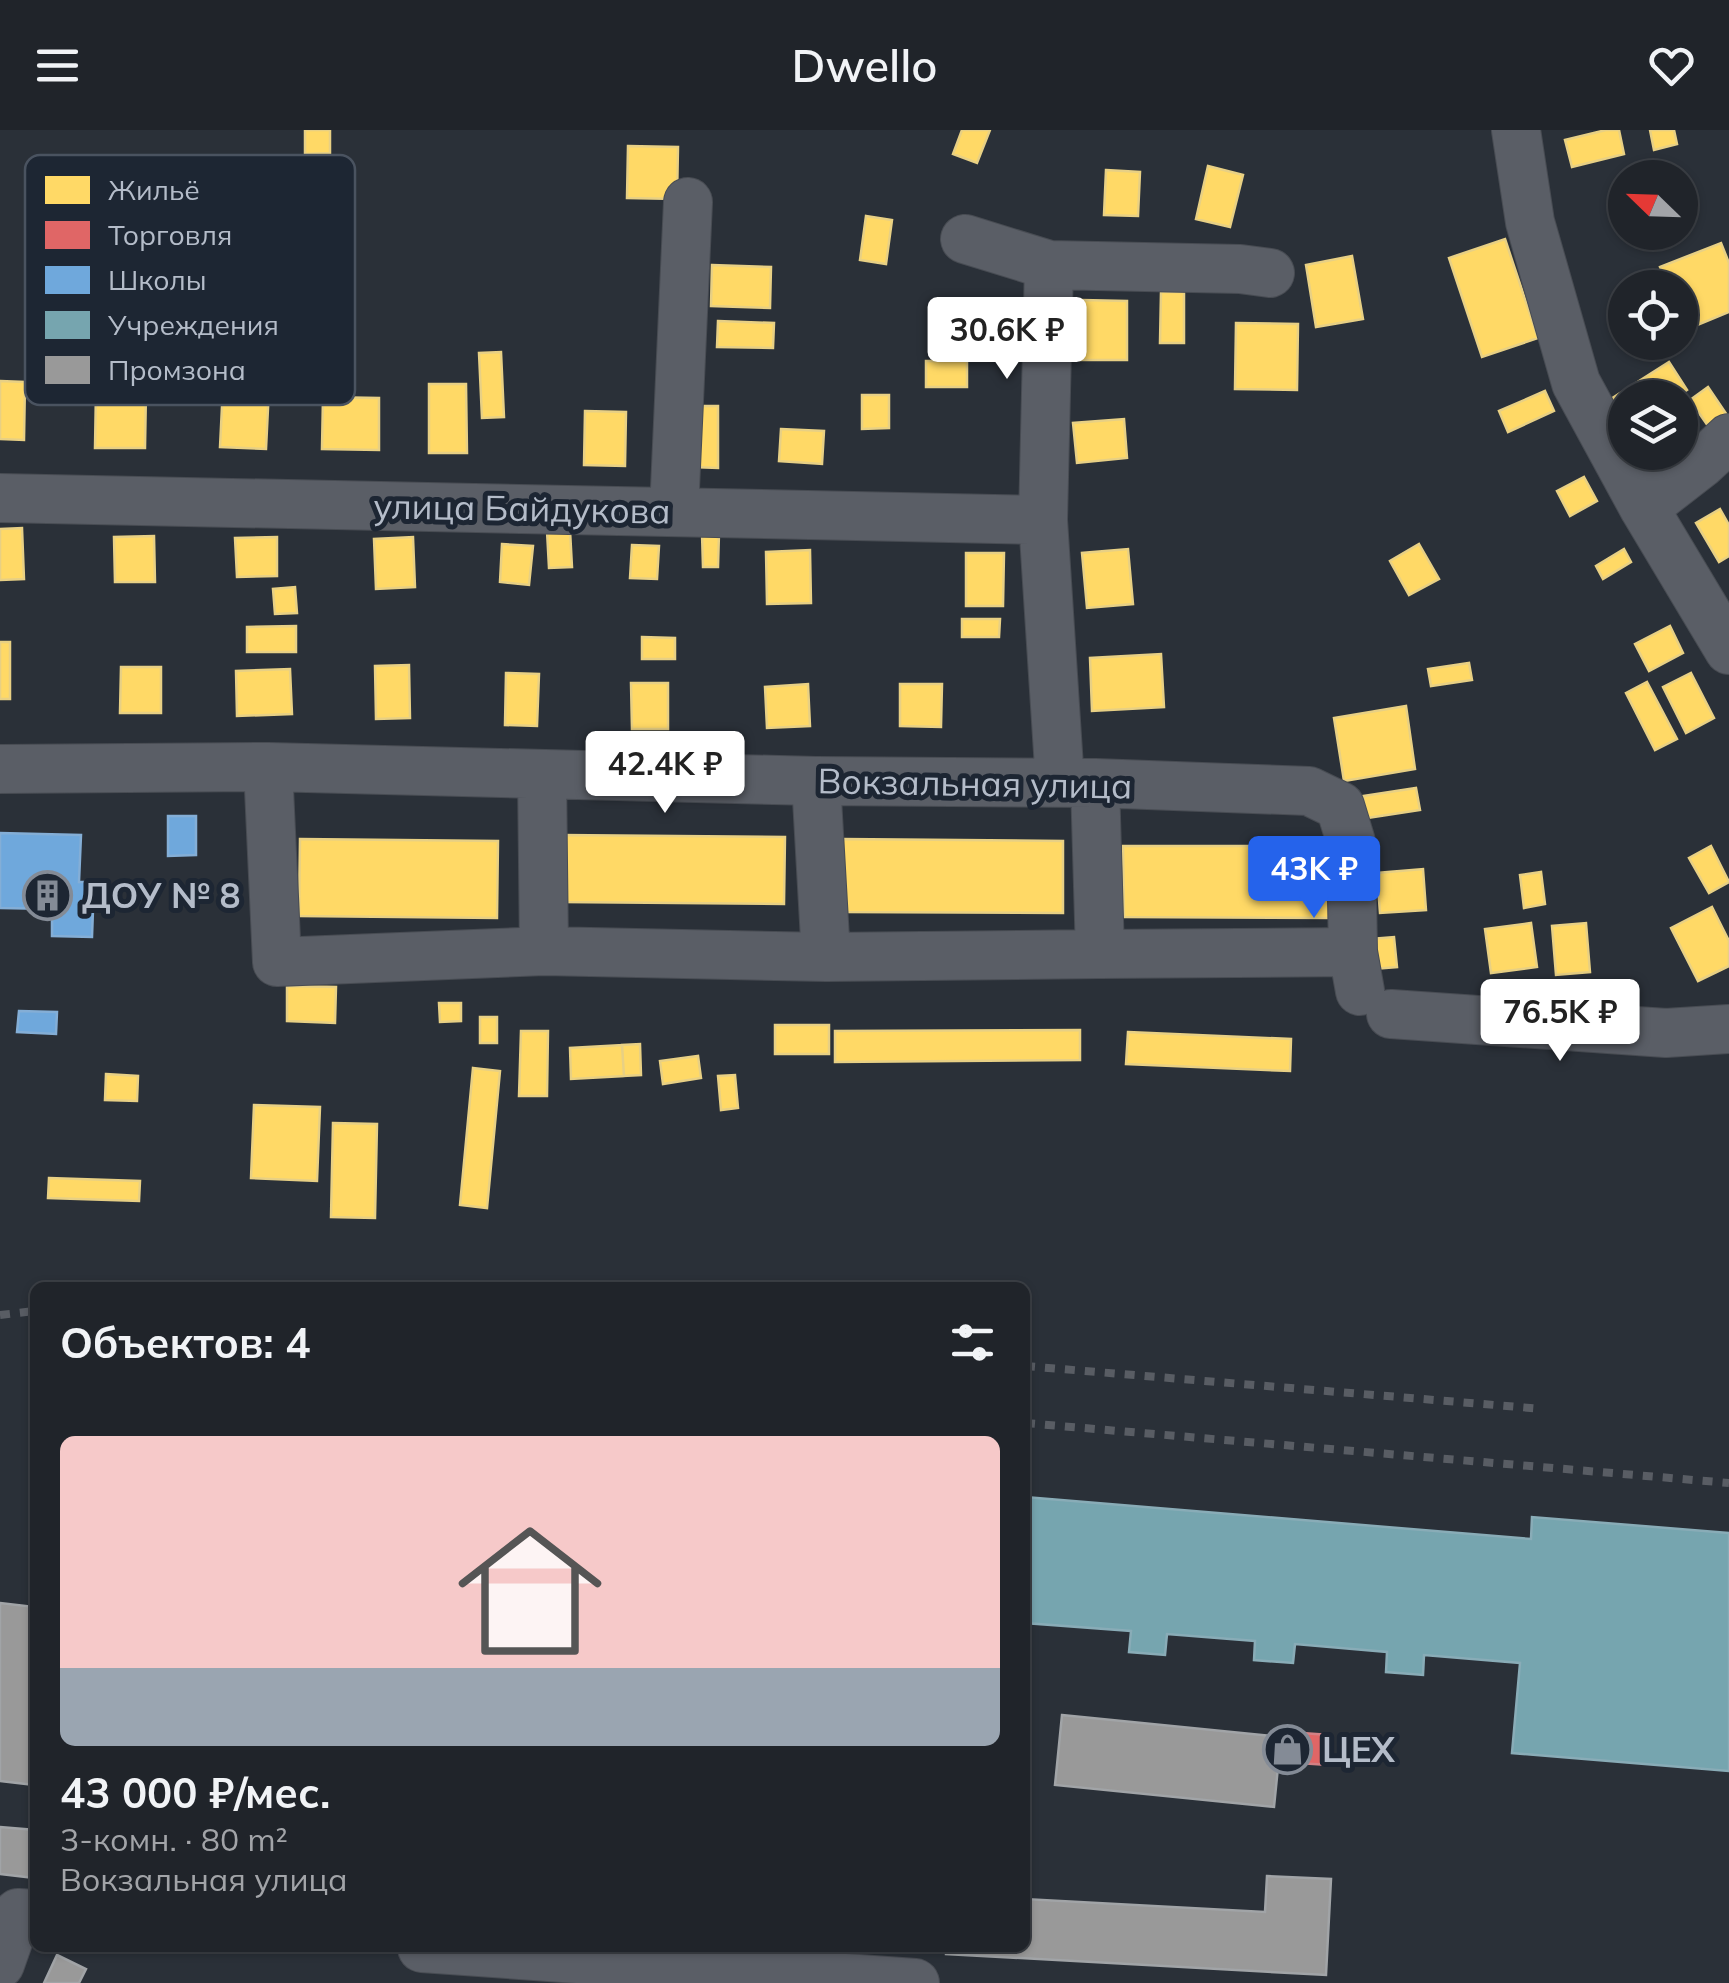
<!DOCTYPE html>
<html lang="ru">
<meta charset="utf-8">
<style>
body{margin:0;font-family:Mulish,sans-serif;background:#282c32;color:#f1f3f6;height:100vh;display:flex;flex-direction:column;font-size:38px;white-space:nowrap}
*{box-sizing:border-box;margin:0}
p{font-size:32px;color:#a2a4a8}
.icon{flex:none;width:55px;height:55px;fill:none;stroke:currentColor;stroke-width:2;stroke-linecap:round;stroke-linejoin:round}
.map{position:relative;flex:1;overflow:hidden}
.side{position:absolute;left:30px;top:1152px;width:1000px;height:670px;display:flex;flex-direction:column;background:#20242a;border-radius:15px;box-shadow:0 2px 8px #0004,0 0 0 2px #3d4147}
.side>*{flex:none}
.needle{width:65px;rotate:293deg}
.controls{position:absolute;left:1608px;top:30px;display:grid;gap:20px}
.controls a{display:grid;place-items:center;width:90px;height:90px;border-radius:50%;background:#20242a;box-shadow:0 2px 8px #0004,0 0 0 2px #3d4147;font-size:50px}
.price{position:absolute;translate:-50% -85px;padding:0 22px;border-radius:10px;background:#fff;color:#222;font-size:32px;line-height:65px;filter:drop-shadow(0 2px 5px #0008)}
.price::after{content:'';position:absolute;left:50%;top:60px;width:30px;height:22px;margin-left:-15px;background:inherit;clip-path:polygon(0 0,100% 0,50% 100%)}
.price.current{background:#2563eb;color:#fff}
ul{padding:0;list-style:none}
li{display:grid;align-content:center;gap:20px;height:530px;padding:0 30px}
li+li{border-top:2px solid #3d4147}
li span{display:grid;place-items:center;height:310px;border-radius:15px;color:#555}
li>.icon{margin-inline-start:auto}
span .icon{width:180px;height:180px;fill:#fffc;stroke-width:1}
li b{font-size:42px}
h2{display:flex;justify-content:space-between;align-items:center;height:120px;padding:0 30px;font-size:42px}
header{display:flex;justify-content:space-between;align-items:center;height:130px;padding:0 30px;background:#20242a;font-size:45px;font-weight:600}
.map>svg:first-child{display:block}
.homes{fill:#ffd966;stroke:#e8d084;stroke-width:2.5}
.shops{fill:#e06666;stroke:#d38084;stroke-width:2.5}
.schools{fill:#6fa8dc;stroke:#84aed6;stroke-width:2.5}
.public{fill:#76a5af;stroke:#89acb7;stroke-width:2.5}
.industry{fill:#999;stroke:#a1a4a7;stroke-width:2.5}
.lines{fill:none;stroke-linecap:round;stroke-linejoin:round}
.minor-casing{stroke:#484c53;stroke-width:50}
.minor{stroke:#5a5e66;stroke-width:48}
.rail{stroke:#595d64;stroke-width:8;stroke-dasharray:10 10;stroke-linecap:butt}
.labels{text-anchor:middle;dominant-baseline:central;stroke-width:10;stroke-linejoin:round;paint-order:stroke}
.street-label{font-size:35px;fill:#b4bcc9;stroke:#1d2633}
.poi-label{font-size:35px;font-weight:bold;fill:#b4bcc9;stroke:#1d2633;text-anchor:start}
.key{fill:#1d2633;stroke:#4a5360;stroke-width:2.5}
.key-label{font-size:28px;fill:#b4bcc9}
</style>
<header><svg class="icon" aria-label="menu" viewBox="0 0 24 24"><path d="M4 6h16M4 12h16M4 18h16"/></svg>Dwello<svg class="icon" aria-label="heart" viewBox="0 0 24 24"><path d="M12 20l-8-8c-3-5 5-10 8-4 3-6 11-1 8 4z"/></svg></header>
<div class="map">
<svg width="1729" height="1853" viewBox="0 0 1729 1853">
<rect width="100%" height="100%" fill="#2a3038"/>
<path class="homes" d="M305,0H330V23L305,24Z
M962,0H990L977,33L953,24Z
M1606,0H1619L1624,24L1572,37L1565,10Z
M1650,0H1674L1677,14L1654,20Z
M628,16L678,17L677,69L627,68Z
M1208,36L1243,45L1230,97L1196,89Z
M1106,40L1140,42L1138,86L1104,85Z
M866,86L892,90L886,134L860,130Z
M1505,109L1538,208L1482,227L1449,128Z
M1721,113L1729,133V182L1685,200L1680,187V158H1668L1660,137Z
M1352,126L1363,189L1316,197L1306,135Z
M712,135L771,137L770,178L711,176Z
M1161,162H1184V213H1160Z
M1081,170L1127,171V230H1080Z
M718,191L774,193L773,218L717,217Z
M1236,193L1298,194L1297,260L1235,259Z
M501,222L504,287L482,288L479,223Z
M926,231H967V257H926Z
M1669,232L1687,260L1675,268H1625V292L1611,269Z
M0,251L25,252L24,310L0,309Z
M429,254H466L467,323H429Z
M223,256L269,258L266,319L220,317Z
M1708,257L1729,288L1717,309L1690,270Z
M96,260L146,261L145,318H95Z
M1545,261L1554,281L1508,302L1499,281Z
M862,265H889V298L862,299Z
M323,267L379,268V320L322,319Z
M693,276H718V338L692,337Z
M585,281L626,282L625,336L584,335Z
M1124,289L1127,328L1077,333L1073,293Z
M781,299L824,301L822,334L779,331Z
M1680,302L1700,333L1666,355L1645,322H1680Z
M1584,347L1597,371L1570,386L1557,361Z
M1720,379L1729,395V426L1719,432L1696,393Z
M22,398L24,449L0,450V399Z
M570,400L572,437L549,438L547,401Z
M702,403H719L718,437H703Z
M154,406L155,452H115L114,407Z
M277,407V446L237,447L235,408Z
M413,407L415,457L376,459L374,409Z
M502,414L533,416L529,455L500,452Z
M1419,414L1439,449L1409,465L1390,431Z
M632,415L659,416L657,449L630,448Z
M1128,419L1133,474L1087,478L1082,423Z
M1624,419L1631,432L1603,449L1596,436Z
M810,420L811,473L767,474L766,422Z
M966,423H1004L1003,476H966Z
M295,457L297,483L275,484L273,459Z
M962,489H1000L999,507H962Z
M296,496V522H247V497Z
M1670,496L1683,523L1649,541L1635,514Z
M642,507L675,508V529H642Z
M0,512H10V569H0Z
M1161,524L1164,577L1092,581L1090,528Z
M1469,533L1472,550L1431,556L1428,539Z
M409,535L410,588L376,589L375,536Z
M121,537H161V583H120Z
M290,539L292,584L237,586L236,541Z
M506,543L539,544L537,596L505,595Z
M1691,543L1714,588L1686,603L1663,557Z
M1647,552L1677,609L1655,620L1626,563Z
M631,553H668V599H632Z
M808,554L810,596L767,598L765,557Z
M900,554H942L941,597L900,596Z
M1406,576L1415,639L1344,651L1334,588Z
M1416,658L1420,680L1367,688L1363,666Z
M561,705L785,707L784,774L561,772Z
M300,709L498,711L497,788L299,786Z
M842,709L1063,711V783L841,782Z
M1123,716H1338V788L1124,787Z
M1711,716L1729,752L1709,763L1689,728Z
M1423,739L1426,780L1380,783L1377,743Z
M1541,742L1545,774L1524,778L1520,745Z
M1712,777L1729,811V836L1698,851L1671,798Z
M1531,793L1537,837L1491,843L1485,799Z
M1586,793L1590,842L1556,845L1552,796Z
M1394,807L1397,837L1374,839L1371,809Z
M287,856L336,857L335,893L287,891Z
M439,873H461V891L440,892Z
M480,887H497V913H480Z
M775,895H829V924H775Z
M1080,900V930L835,932V901Z
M521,901H548L547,966H519Z
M1128,902L1291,909L1290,941L1126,934Z
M640,914L641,945L624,946L622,915Z
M622,915L624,946L571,949L570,918Z
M698,926L701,948L663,954L660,931Z
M473,938L500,941L487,1078L460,1075Z
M106,944L138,946L137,971L105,970Z
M735,945L738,978L721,980L718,946Z
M254,975L320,977L317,1051L251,1048Z
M333,993L377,994L375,1088L331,1087Z
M49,1048L140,1051L139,1071L48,1068Z"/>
<path class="shops" d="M1288,1602L1329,1605L1327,1635L1285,1632Z"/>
<path class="schools" d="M168,686H196V725L168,726Z
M0,703L81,705L79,752H94L92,807L52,806V779L0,778Z
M19,881L57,882L56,904L17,902Z"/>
<path class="public" d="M1025,1367L1531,1409L1532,1387L1729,1403V1641L1512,1623L1520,1533L1424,1525L1423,1545L1386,1542L1387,1522L1295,1514L1293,1533L1254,1530L1255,1511L1167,1504L1165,1525L1129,1522L1131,1501L1025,1493Z"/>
<path class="industry" d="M0,1473L35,1477V1655L0,1651Z
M1062,1585L1281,1607L1274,1677L1055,1655Z
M0,1697L35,1700V1748L0,1744Z
M1267,1746L1331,1749L1326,1845L946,1824V1818H1025V1769L1265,1782Z
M57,1825L86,1839L79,1853H44Z"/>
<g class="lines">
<defs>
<path id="minor" d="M1516,0L1530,92L1576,253L1644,378L1729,520
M965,109L1049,135
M0,368L1043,390
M1644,378L1702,333L1729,308
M674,381L688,72
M268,637L277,832L544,821L826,827L1100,824
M0,639L268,637L816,651L1095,653L1309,661L1340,676L1351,712L1353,822L1360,861
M542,644L544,821
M816,651L826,827
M1060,653L1043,390L1049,135L1240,139L1270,143
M1095,653L1100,824L1353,822
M1391,884L1666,903L1729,899
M422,1818L915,1853
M0,1834L18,1783L35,1784"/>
</defs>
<use href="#minor" class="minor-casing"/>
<use href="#minor" class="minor"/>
<path class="rail" d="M0,1185L35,1181
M1025,1236L1543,1279
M1025,1293L1729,1353"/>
</g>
<defs>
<symbol id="building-ring" viewBox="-11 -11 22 22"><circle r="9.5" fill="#1d2633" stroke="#848b96" stroke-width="1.5"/><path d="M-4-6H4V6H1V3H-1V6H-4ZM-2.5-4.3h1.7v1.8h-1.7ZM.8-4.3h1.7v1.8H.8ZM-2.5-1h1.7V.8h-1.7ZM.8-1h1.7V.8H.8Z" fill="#848b96"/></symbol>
<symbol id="shop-ring" viewBox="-11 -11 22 22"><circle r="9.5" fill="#1d2633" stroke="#848b96" stroke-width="1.5"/><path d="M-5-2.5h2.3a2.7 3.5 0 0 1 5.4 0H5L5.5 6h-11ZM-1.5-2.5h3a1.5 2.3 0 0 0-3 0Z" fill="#848b96"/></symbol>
</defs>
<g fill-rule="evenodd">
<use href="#building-ring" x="20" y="738" width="55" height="55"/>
<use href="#shop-ring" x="1260" y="1592" width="55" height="55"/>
</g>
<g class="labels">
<g class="street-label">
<text transform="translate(522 378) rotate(1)">улица Байдукова</text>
<text transform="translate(975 653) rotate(1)">Вокзальная улица</text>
</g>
<g class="poi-label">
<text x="82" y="765">ДОУ № 8</text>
<text x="1322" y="1619">ЦЕХ</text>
</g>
</g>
<rect x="25" y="25" width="330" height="250" rx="15" class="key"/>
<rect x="45" y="46" width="45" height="28" fill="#ffd966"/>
<rect x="45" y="91" width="45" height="28" fill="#e06666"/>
<rect x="45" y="136" width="45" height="28" fill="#6fa8dc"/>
<rect x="45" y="181" width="45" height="28" fill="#76a5af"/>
<rect x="45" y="226" width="45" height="28" fill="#999"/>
<g class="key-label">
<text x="108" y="70">Жильё</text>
<text x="108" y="115">Торговля</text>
<text x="108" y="160">Школы</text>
<text x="108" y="205">Учреждения</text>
<text x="108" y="250">Промзона</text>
</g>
</svg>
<div class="controls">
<a><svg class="needle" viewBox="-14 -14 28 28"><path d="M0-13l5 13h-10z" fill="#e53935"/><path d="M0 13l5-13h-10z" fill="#a2a4a8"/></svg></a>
<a><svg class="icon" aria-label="locate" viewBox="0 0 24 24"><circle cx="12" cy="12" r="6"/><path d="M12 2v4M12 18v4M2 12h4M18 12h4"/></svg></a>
<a><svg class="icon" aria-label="layers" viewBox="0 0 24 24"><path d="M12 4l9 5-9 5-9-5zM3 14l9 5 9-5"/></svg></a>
</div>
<b class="price" style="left:1007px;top:252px">30.6K ₽</b>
<b class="price" style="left:665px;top:686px">42.4K ₽</b>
<b class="price current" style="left:1314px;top:791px">43K ₽</b>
<b class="price" style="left:1560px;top:934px">76.5K ₽</b>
<section class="side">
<h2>Объектов: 4<svg class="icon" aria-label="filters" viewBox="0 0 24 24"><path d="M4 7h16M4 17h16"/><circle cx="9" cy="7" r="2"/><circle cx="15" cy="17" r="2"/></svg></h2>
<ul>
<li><span style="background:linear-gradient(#f6c9c9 75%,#9aa5b1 0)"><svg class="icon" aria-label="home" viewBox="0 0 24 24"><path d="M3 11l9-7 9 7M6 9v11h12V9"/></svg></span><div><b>43 000 ₽/мес.</b><p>3-комн. · 80 m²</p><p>Вокзальная улица</p></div></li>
</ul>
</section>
</div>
